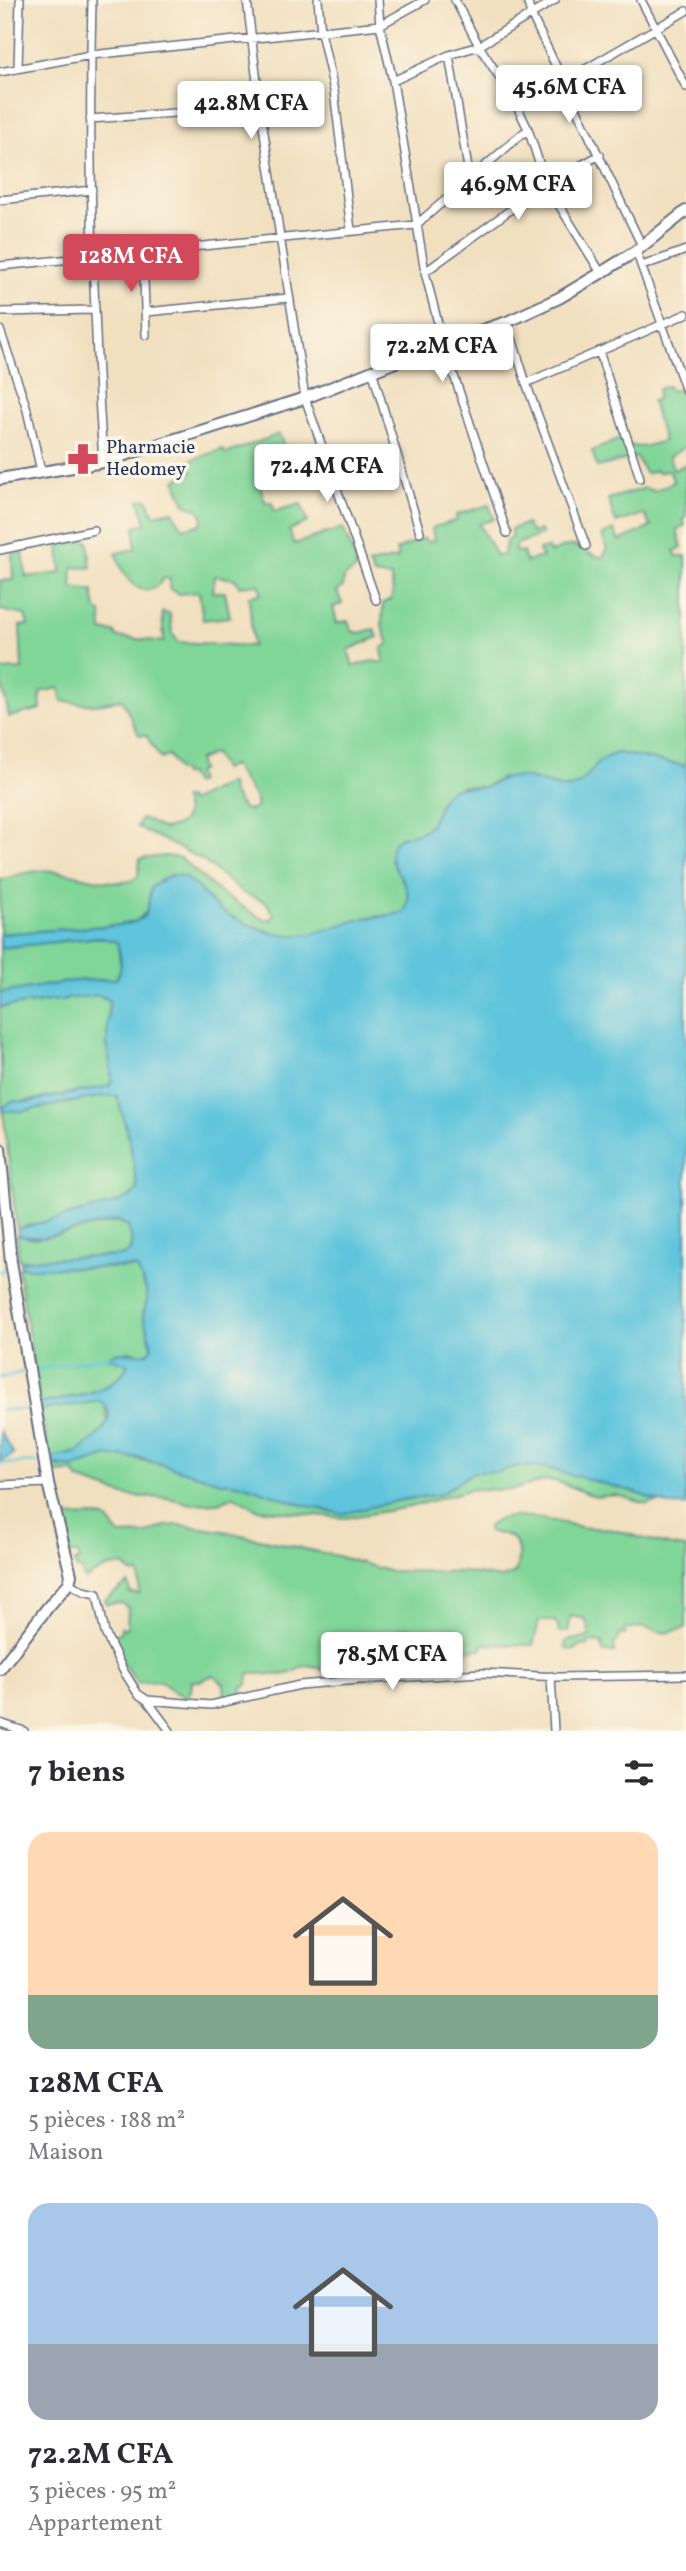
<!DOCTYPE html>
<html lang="fr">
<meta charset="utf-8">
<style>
body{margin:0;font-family:Vollkorn,serif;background:#f2f2f3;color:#2b2b33;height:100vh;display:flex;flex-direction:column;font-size:26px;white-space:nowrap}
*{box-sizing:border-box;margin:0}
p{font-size:23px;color:#7c7c81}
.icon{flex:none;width:38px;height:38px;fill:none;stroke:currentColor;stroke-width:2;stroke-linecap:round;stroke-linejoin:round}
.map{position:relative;height:1731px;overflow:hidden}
.details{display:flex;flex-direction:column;background:#fff;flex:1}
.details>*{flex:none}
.price{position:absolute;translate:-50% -60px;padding:0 16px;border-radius:7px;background:#fff;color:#222;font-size:23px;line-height:46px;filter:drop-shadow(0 2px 4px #0008)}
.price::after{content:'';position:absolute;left:50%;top:42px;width:21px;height:16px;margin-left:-10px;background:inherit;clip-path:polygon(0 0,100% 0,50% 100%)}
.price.on{background:#d1495b;color:#fff}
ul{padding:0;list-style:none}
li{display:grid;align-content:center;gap:14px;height:371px;padding:0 28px}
li span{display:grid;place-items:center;height:217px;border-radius:21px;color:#555}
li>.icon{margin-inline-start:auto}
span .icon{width:126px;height:126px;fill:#fffc;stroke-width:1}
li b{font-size:30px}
h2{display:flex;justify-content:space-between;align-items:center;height:84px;padding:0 28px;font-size:30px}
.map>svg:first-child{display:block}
.green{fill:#80d599;stroke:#4e827c;stroke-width:2}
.water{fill:#5ec4dc;stroke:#3c7a9d;stroke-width:2}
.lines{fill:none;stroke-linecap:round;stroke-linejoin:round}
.stream{stroke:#5ec4dc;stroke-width:2.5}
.street-casing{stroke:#666d80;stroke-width:10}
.secondary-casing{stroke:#666d80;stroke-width:14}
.street{stroke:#fff;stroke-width:7}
.secondary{stroke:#fff;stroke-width:10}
.labels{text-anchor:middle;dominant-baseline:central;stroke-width:7;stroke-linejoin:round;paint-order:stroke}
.poi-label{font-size:19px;fill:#1b2f5e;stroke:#fcf5e5;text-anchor:start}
</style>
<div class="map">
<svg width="686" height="1731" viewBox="0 0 686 1731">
<rect width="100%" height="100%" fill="#fcf5e5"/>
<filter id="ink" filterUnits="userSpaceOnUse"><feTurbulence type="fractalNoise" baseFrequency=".0143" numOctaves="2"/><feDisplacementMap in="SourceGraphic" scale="14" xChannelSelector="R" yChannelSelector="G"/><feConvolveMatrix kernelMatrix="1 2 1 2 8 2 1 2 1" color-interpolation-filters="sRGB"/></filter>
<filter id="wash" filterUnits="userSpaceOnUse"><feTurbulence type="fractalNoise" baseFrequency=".00686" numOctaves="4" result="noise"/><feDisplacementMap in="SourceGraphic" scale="28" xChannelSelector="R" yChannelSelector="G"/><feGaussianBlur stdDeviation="1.57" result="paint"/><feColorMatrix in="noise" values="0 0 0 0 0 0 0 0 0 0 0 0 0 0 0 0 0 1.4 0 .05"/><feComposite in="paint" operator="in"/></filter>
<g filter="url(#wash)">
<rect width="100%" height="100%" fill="#f1e0c0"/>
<path class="green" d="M668,386L670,391L682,389L686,404V446L669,457L674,470L686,464V518L683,520L685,525L677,530L682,548L674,551L677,556H686V766L618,753L588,775L581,783L567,789L537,780L502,778L484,787L461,786L424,831L395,841L391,861C401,877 415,894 404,912C392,917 378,915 366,918C345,922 324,935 303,936C278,938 235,922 216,907C201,894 192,873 169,875L149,897V909L137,921L119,925L0,934V880C17,875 36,869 54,871C73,872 126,892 138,876L140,859L165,856L180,858L219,892L261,918L271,920L274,914L266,902L243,893L201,859L137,827L141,819L147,820L163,829C183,826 190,819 183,799L188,798L190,802L229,783L232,789L230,790L244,810L248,809L249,811L257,807L255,803L257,801L233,765L223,769L214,753L198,760L201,770L196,773L199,782L194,784L189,774L183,775L182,771H178L169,755L161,759L146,735H139L122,699L95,705L62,701L59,688L40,692L41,709L9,717C7,700 0,687 0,670L22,669L20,626L28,625L25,615L0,610V581L13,580L12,554L23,552L26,577L61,573L59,544L88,541L91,568L73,567L72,588L93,591L96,610L101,612L102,631L114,632L117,637L164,642L162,612L170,614L172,633L178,642L253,646L249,596L261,594L259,584L239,586L235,579L215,576L213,592H225L230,617L203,620L199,592L179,594L169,589L170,579L164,578C143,608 121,575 116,553L135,549V527L146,523L139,500L147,499L154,515L173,511L179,523L184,528L199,525L203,520C201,509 195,507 185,504L175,480L192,472L189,461L223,449L225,454L279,434L290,462L257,475L265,502H271L275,511L301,504L308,522L289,530L294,544L343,528L356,560V569L344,577L343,587L337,591L342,604L333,607L337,623L348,621L352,631L359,633L374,629L378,637L348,650L353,666L373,661L384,663L382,648L389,644L382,626L383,603L391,599L393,593L391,577L374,575L369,564L398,558L396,550L424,538L427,542L434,541L432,528L457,520L456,515L489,505L494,519L479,524L496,556L504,555L506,541L511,538V529L526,524L532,533L540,530L542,534L515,545V551L523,552L526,562L542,557L539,550L548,548L550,553C556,551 562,547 568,546C582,544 590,558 603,557L607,550L602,535L614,530L619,541L651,527L644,514L616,523L608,499L645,488L654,491L674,482L669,470L658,473L656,470L646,474L636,457L597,467L592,451L622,438C633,453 648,445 664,441L652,401L657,399L658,389Z
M92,938H107L117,941L121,968L116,979L74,981L0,993V948Z
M99,995L109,1000L110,1005L107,1043L112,1079L109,1086L6,1105L2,1109L0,1007Z
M110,1095L117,1096L120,1100L132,1152L137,1189C120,1213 46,1219 17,1229L3,1111H23Z
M118,1221L128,1226L132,1239L130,1251L121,1256L19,1260L17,1235L35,1239Z
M21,1267L137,1268L146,1289L147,1301L143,1315L152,1346L151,1351L143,1354L128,1351L126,1362L127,1367C109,1395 70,1396 40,1404L18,1269Z
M93,1401H100L105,1404L108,1424L103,1432L78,1452L50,1459L41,1410Z
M118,1455L170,1466L221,1482L245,1485L330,1512L441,1494L473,1472H499L517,1466L543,1467L631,1491L659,1502L646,1504L616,1495L596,1497L559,1482L548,1480L512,1490L472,1489L410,1507L345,1518L257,1509L234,1496L219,1503L192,1504L168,1498L127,1496L79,1480L74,1472L53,1473L51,1464C76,1475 93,1456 118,1455Z
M98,1516L107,1519L120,1535L146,1534L165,1526L180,1525L223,1531L337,1556L388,1571L464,1572L502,1578L515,1573C519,1560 522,1541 506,1535C500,1533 494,1534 488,1532V1527C506,1506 557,1522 581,1527C591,1529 602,1527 613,1530C637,1535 661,1546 686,1548V1628L665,1633L643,1627L625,1629V1635L620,1634L618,1641L614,1642L615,1652H603L602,1643L589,1642L588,1645L579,1646L575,1650L566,1649L565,1644L567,1640L586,1638L590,1634L585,1619L571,1616L568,1632H559L558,1625L554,1621H539L533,1645L483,1644L482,1649C471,1650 426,1655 421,1649C416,1643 415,1634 410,1628L399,1629V1668L395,1669L392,1656L380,1657L374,1678C360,1680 345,1683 331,1676C324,1673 322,1667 313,1666C302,1664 296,1672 287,1674C276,1677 263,1672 249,1674L248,1684L242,1687L241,1695L225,1699L224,1684L213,1675L200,1681H192L191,1691L185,1698H182L181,1694L175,1693L161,1681L137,1683L118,1655L113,1635L120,1633L121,1627L125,1629L127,1626L128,1608L121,1603L106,1604L105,1600L128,1583L130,1593L139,1594L140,1574L131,1573L125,1566C110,1564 97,1571 85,1580L81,1569H77L74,1563L80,1560L78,1554H70L63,1517Z"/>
<path class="water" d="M618,753L686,766V1506L669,1505L631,1491L543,1467L517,1466L499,1472H473L441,1494L401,1500L342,1514L296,1503L245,1485L221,1482L141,1458L108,1456L72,1468L51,1464L50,1459C59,1454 68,1456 77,1452C85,1449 89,1443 95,1438C106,1427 118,1413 100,1401L41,1410L40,1404C68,1397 115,1395 128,1364L107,1357C121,1347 134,1356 149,1353L152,1346L143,1315L147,1301L146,1289L137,1268L132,1267L28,1268L20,1265L21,1262L34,1259L121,1256L130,1251L132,1239L128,1226L118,1221L111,1222L42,1238L19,1236L17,1229L116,1203L130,1197L137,1189V1184L130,1142L117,1096H104L23,1111H3L2,1109L12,1101L29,1102L109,1086L112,1079L107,1043L109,1000L99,995L0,1007V993L74,981L116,979C124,969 120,953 117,942L99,937L0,948V934L119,925C150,921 146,914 151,888C182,859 192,885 215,906C228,917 261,931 278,934C315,940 332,924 367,918C379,916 392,917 404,912C421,883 379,867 394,843C401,832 418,837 427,828C438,818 437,800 448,792C460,783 472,790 485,787C490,786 494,782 499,780C507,776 517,777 526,778C541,779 557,792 573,787C591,782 589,760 618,753Z
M0,1431L14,1454L0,1462Z"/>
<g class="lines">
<path class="stream" d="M0,1272L7,1266
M35,1370L110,1356
M0,1378L23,1372
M0,1410L29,1409
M0,1464L39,1462"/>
</g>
</g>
<g filter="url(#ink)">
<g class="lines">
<defs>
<path id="street" d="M92,0C88,154 93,308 103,462
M247,0L260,107L305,398L376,600
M318,0L321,32L334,91L351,230
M378,0L380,25L393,81L425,272L443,343L507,533
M455,0L479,46L513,98L528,129L546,184L601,273
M527,0L531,14L642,246
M641,0L686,87
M449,55L470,180
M18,67L20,0
M0,72L91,55L380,25L425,0
M393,81L449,55L479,46L555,0
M563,82L686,11
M90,119L260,107
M0,200L92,190
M636,251L686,391
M143,253L146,335
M0,266L416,225L528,129
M642,266L686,250
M425,272L546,184L600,155
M0,312L93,310
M146,312L288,298
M507,322L526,383L586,546
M0,330L26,406L41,471
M599,351L640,478
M372,370L420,532
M526,383L686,314
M0,550L94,530
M0,1485L48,1483
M69,1583L83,1591L97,1594L105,1633L123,1670L138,1694L147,1700L170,1731
M551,1676L554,1731
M147,1700L211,1705L300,1685L357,1680L482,1673L559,1677L686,1675
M0,1723L24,1731"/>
<path id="secondary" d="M0,479L103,462L305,398L443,343L507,322L559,298L601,273L636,251L686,211
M0,1149L11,1262L48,1483L71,1575L69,1583L48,1607L0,1669"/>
</defs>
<use href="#street" class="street-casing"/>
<use href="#secondary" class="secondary-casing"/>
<use href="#street" class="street"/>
<use href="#secondary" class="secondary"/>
</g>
</g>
<defs>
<symbol id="pharmacy-bare" viewBox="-9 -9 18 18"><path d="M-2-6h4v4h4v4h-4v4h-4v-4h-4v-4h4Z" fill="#d1495b" stroke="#fcf5e5" stroke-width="2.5" paint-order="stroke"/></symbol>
</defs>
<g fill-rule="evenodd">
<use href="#pharmacy-bare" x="61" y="437" width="44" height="44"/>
</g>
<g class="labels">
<g class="poi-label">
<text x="106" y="448">Pharmacie<tspan x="106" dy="22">Hedomey</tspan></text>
</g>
</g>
</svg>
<b class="price" style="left:569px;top:125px">45.6M CFA</b>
<b class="price" style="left:251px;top:141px">42.8M CFA</b>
<b class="price" style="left:518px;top:222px">46.9M CFA</b>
<b class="price on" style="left:131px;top:294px">128M CFA</b>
<b class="price" style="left:442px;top:384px">72.2M CFA</b>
<b class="price" style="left:327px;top:504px">72.4M CFA</b>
<b class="price" style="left:392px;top:1692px">78.5M CFA</b>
</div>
<section class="details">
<h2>7 biens<svg class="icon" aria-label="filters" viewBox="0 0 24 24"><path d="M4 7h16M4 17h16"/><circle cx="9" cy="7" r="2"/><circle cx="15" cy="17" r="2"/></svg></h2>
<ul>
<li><span style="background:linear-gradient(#ffd9b3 75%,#7fa58c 0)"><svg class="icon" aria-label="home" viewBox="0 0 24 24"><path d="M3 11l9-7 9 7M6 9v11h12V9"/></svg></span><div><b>128M CFA</b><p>5 pièces · 188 m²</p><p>Maison</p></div></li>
<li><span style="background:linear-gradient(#a9c7e8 65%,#9aa5b1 0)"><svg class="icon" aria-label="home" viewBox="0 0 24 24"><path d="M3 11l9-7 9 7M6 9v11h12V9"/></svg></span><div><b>72.2M CFA</b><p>3 pièces · 95 m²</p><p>Appartement</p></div></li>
</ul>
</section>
